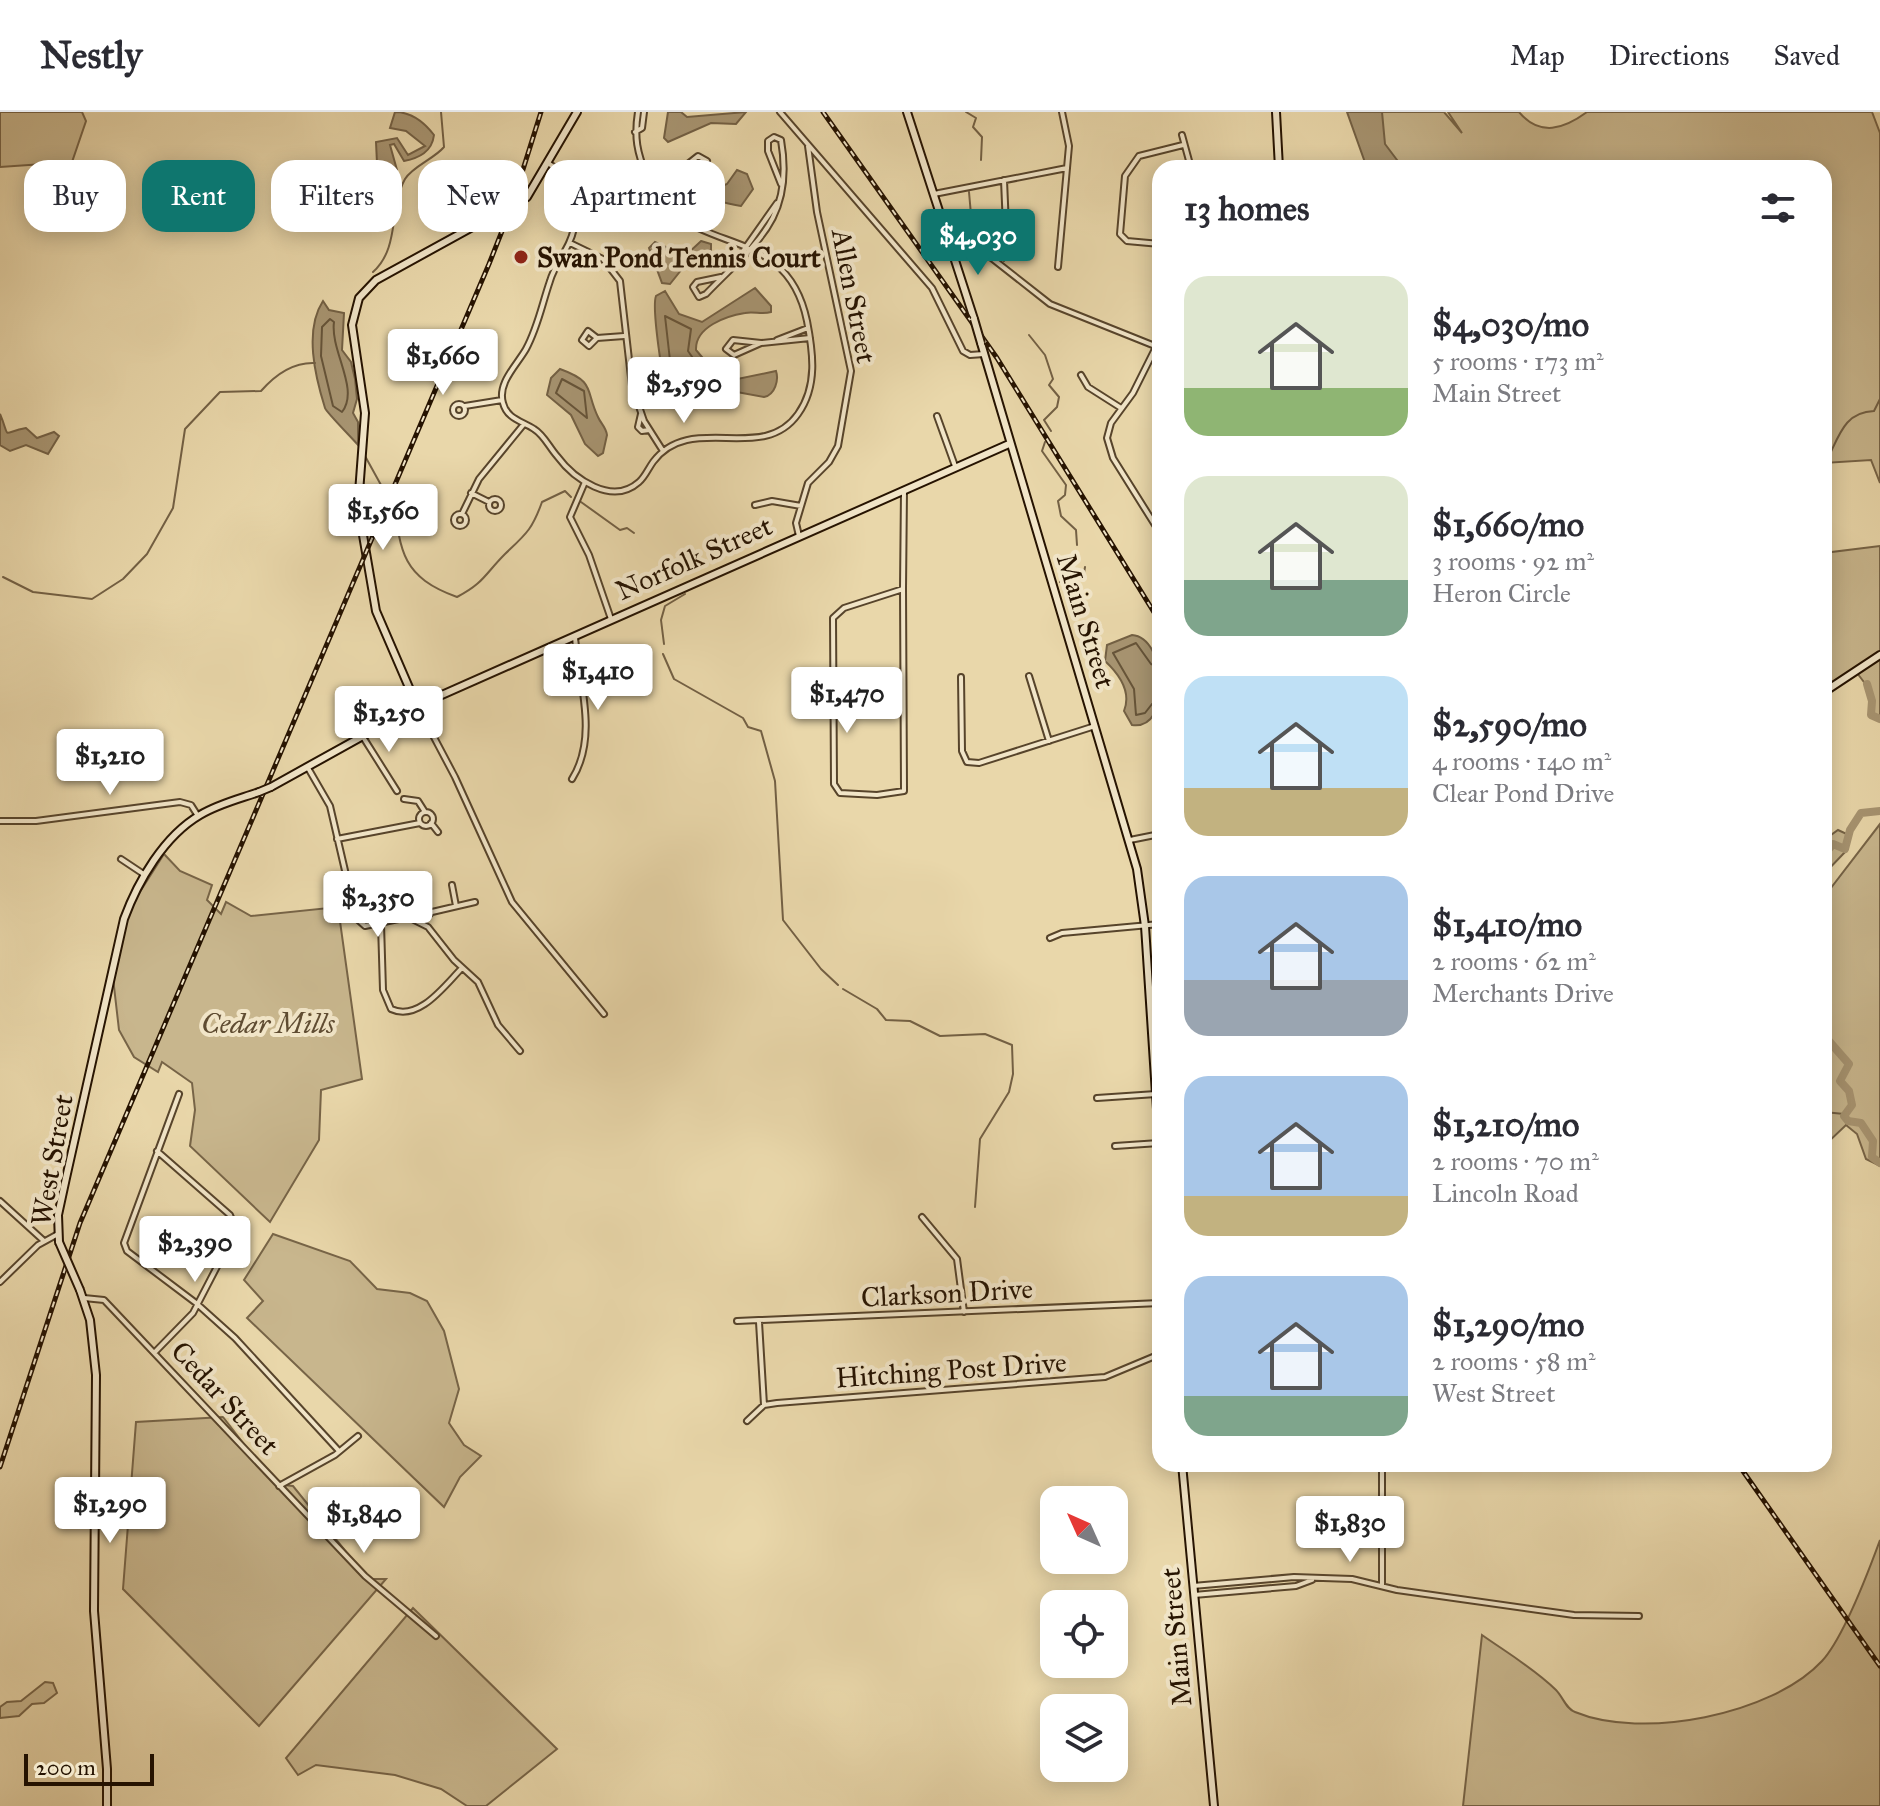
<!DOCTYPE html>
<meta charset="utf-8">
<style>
body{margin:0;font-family:"IM FELL Great Primer",serif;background:#f7f7f7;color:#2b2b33;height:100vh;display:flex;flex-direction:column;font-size:30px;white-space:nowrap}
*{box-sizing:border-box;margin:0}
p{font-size:26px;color:#7c7c81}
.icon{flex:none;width:44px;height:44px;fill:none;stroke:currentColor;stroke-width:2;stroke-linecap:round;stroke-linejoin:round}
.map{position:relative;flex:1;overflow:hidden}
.panel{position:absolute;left:1152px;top:48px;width:680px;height:1312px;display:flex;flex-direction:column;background:#fff;border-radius:24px;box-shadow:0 4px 20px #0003}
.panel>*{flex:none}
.banner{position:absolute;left:24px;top:48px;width:760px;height:72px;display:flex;gap:16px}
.needle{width:52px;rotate:315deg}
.fabs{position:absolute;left:1040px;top:1374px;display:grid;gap:16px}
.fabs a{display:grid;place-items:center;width:88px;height:88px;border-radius:16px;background:#fff;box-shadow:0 4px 20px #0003;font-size:40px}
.scale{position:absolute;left:24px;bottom:20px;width:130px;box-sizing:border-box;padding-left:8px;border:4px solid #261301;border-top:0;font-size:22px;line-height:28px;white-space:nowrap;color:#261301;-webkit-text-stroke:6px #f1e5c8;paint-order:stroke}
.price{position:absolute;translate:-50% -68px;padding:0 18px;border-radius:8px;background:#fff;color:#222;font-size:26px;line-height:52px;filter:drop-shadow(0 2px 4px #0008)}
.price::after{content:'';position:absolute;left:50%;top:48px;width:24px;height:18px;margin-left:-12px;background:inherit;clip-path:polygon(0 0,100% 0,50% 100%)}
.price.active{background:#0f766e;color:#fff}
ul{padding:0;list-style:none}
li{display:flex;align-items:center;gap:24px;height:200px;padding:0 32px}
li span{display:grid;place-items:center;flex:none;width:224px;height:160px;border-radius:24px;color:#555}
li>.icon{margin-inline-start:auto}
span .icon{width:96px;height:96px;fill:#fffc;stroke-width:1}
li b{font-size:34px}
h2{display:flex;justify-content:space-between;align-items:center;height:96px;padding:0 32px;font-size:34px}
.pill{padding:0 28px;border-radius:24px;background:#fff;box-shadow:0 4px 20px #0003;font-size:28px;line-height:72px}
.pill.active{background:#0f766e;color:#fff}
header{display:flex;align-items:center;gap:48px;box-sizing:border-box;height:112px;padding:0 40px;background:#fff;border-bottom:2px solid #e1e1e2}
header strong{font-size:38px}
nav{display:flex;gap:44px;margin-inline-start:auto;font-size:28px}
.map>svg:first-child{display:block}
.green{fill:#c8b68d;stroke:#776447;stroke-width:2}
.water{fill:#a79471;stroke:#736044;stroke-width:2}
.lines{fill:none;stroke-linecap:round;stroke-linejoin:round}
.shore{stroke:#665439;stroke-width:2}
.stream{stroke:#736044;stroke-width:2}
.river{stroke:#a79471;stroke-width:8}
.street-casing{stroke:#57442b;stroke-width:8}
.secondary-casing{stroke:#261301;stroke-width:10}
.street{stroke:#f1e5c8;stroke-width:4}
.secondary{stroke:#f1e5c8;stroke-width:6}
.rail-casing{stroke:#261301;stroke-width:5}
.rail{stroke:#f1e5c8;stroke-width:2;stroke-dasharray:6;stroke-linecap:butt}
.secondary-bridge-casing{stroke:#261301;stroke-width:10;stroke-linecap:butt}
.secondary-bridge{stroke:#f1e5c8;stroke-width:6}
.poi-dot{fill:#8f2418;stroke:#f1e5c8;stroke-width:3}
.labels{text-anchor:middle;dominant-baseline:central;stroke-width:8;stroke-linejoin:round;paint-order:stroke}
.poi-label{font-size:28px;font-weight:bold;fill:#261301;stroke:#f1e5c8;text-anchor:start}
.street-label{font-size:28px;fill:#261301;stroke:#f1e5c8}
.park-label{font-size:28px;font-style:italic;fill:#5f4c32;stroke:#f1e5c8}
</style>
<header>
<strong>Nestly</strong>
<nav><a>Map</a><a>Directions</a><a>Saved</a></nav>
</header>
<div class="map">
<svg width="1880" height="1694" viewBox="0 0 1880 1694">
<rect width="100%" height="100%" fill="#e9d7aa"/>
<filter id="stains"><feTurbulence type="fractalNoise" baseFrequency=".0025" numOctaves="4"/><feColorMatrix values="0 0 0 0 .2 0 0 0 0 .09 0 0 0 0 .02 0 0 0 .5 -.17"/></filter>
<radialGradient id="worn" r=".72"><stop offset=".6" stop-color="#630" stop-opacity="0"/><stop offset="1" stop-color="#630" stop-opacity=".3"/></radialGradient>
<path class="green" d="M0,0H82L86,9L72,50L0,55Z
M1349,0H1444L1462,21L1448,0H1519C1540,25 1564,17 1587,0H1872L1880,21V371L1871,348L1824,351V56H1371Z
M1880,434V607L1871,603L1870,578L1857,561L1824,580V441Z
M1880,712V1054L1866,1047L1857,1022L1846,1013L1824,1034V785Z
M1838,718L1849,723L1846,739L1824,762V728Z
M164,742L180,759L212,773L207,788L221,802L226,790L251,804L338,795L362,967L321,978L319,1028L270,1110L190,1034L195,998L192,971L162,950L158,960L134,945L119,918L112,857L124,805Z
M273,1122L350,1149L377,1177L410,1181L427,1189L444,1219L459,1277L449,1311L464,1333L481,1344L460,1365L444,1395L247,1206L263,1189L244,1168Z
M223,1305L275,1372L293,1374L368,1467H386L259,1614L123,1477L136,1310Z
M1880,1428V1694H1463L1482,1523C1506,1540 1535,1557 1556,1578C1563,1585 1566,1597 1575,1600C1642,1628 1772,1603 1822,1549C1843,1526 1869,1458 1880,1428Z
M413,1496L557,1637L486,1694H467L441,1677L395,1663L316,1653L298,1663L286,1646Z
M45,1570L53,1571L57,1581L44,1591L32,1592L19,1604L0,1606V1595L7,1590L21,1589Z"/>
<path class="water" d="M395,0C411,0 424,10 434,23C432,40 419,46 404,49L394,32L390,33L397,58L391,78L392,88L386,98L381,92L370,96L369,88L378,72L376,30L397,26L408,43L425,34L406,19L390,16Z
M668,0H681L687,5L746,0L736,12L711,11L668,30L664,26Z
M1347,0H1382L1385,32L1403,56H1367Z
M737,58L747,62L753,77L741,94C720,91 712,83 695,100L688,99L686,90L727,72Z
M701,129L711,132V141L686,152L670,172L662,171L649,136L655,130L685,144Z
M755,176L771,194V200C762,203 754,199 745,201C726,204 695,215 696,238L723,270L776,259C779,268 775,283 764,285L715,276L670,285C662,276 652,194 656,184L665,179L679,202L702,210Z
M323,189L329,198L344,201L342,238L351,250L355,267L357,287L353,301L358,310V333C354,328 326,300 325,296C315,264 304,218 323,189Z
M560,257C596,270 585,278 598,305C601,312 606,315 607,323L603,341L598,344L585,332L571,303L547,283L551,266Z
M0,302C11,328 0,321 26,316L37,326L54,320L59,324L48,342L26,333L10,339L0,333Z
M1132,523C1167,525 1173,619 1132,613L1124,599C1132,579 1119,562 1105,549L1107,533Z"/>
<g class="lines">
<path class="shore" d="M665,204L691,217L688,239L706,265L705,270L673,275Z
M330,207L334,210C330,239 360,277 342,300L333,294L321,244L322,215Z
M562,267L584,279L587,306L556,281Z
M1160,555L1151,552L1136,531L1113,541L1134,577L1136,603L1145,601L1152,592L1160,590"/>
<path class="stream" d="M966,0L976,6L973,15L982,25L981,48
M969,80L972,114L1004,149
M373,160C400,136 389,96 405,67C413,54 434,47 444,35L441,0
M1029,223L1045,243L1053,267L1049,273L1059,285L1057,295L1044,308L1051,319
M1045,330L1042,339L1066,373L1065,383L1058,389L1061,404L1076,418L1077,433
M1824,343L1829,344C1840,321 1846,300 1874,299L1880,287
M365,344L381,373
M394,387C400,440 402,465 457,485C484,471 485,462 505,442C526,422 532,418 542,390L565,379L571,385
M581,390L620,418L627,416L634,421
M3,465L33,480L92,487L123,467L147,442L173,396L185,317L220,280L261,279C275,263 293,250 315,251
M1060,470L1084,461L1085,455
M664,532L661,508L665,494L685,482
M663,542L674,567L743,606L748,615L761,619L775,669L783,808L821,857L838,873
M843,877L877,897L886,908L910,909L940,924L985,922L1012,933L1013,962L1009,980L980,1027L975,1095
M1824,1000L1844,1002"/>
<path class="river" d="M1867,572L1872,589L1871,603L1880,607
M1824,743L1833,732L1845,737L1850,718L1861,701L1880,699
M1824,905L1828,928L1849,952L1840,969L1849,979L1852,993L1844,1004L1848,1009L1861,1011L1873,1029L1872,1045L1880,1051"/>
<defs>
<path id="street" d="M780,0L932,176L963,239L970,243L984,242
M635,20L642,16L644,0
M1182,23L1191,56
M548,51C575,68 582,103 569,131C563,144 554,155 550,169C542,192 538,215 526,237C517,253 497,271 503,291C507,307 522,309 534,317C544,323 549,335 557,344C574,367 612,394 639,370C645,365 648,357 653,350C691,299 762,353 798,302C818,274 813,240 807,209C785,103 682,151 647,64C637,41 634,25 638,0
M1004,68L1006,115
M650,71L679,59L698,44L707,49L702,58L652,77
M934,82L1067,56
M575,91L651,73
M570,131L603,147L620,169L632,274L644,309L663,339
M952,131L963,129L975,133L1050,192L1160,236
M1160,132L1127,129L1120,122L1125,64L1139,44L1183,33
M734,152L777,91
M1058,155L1069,34L1062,0
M721,165L697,170L693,175L699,185L706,182C754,132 795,108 781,28L774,25L768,29V39L781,72
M597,226L589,234L582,228L588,219L597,226L624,224
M777,228L808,216
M761,231L733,228L726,237L734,243L761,231L810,226
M1156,235L1133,281L1111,311L1107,326L1113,346L1160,421
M1081,263L1088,275L1121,296
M453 298a6 6 0 1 1 12 0a6 6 0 1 1-12 0Z
M465,294L502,288
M641,302L638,315L642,319L649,318
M937,304L955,354
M585,370L570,405L589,443L611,507
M471,381L489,390
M489 393a6 6 0 1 1 12 0a6 6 0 1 1-12 0Z
M755,393L772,389L801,394
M454 408a6 6 0 1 1 12 0a6 6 0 1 1-12 0Z
M462,402L479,367L524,312
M799,424L796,411L808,371L829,350L838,334L851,259L817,100L808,34
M903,477L904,679L877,683L840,681L834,672L833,506L844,496L903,477L904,378
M1029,564L1049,629
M961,565L962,639L967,650L979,651L1095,614
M418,595L455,665L512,790L604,902
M363,625L397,679
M308,656L330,694L356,806L365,814L408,805L428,815L454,848L478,870L498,913L520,939
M572,667C598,626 580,572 575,526
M404,687L418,689L425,700
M419 707a7 7 0 1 1 14 0a7 7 0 1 1-14 0Z
M0,709H36L180,690L191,693L198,704
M431,711L438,720
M337,727L420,711
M1130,728L1160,722
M121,747L145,763
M452,773L456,794
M421,810L432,800L475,790
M381,812L383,878L391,897C419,910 445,873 462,856
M1050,826L1062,821L1160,812
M179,982L124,1131L127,1139L196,1191L235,1226L339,1339
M1097,986L1156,982
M1115,1034L1159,1031
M0,1089L44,1129
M922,1105L957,1147L964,1200
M0,1170L38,1133L58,1122
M84,1186L104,1188L365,1464L436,1524
M737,1209L1160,1191
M759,1210L764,1293
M155,1240L193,1201L236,1118L230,1103L157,1039
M747,1309L764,1293L777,1291L1105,1265L1160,1242
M279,1374L335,1343L358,1324
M1193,1474L1294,1465L1352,1467L1397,1478L1574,1503L1639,1504
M1382,1474V1352
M1194,1483L1296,1474L1312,1468"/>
<path id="secondary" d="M907,0L974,207
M1276,0L1279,56
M981,231L1137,757L1145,814L1160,1043
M1824,580L1880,543
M417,594L376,499L358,394L365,301L352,213L359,186L376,168L527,85L577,0
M398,604L408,577
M271,675L417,594L1009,332
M59,1130L58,1103L66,1066L124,807C138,769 164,724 200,703C218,692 239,687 259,680
M80,1178L90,1208L96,1263L94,1499L107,1657V1694
M1182,1352L1214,1694"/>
</defs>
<use href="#street" class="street-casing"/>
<use href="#secondary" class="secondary-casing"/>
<use href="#street" class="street"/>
<use href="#secondary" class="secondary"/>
<defs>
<path id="rail" d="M823,0L997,246L1160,510
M1738,1352L1880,1554
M0,1355L80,1111L489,152L510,99L541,0"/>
</defs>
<use href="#rail" class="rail-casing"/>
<use href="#rail" class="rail"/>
<defs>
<path id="secondary-bridge" d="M974,207L981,231
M259,680L271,675
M59,1130L80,1178"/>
</defs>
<use href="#secondary-bridge" class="secondary-bridge-casing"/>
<use href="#secondary-bridge" class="secondary-bridge"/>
</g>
<circle class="poi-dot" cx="521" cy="145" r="8"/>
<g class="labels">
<g class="poi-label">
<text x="537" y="145">Swan Pond Tennis Court</text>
</g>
<g class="street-label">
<text transform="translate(854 184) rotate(79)">Allen Street</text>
<text transform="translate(694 446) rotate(-24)">Norfolk Street</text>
<text transform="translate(1086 509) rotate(73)">Main Street</text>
<text transform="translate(52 1048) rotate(-80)">West Street</text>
<text transform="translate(947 1181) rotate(-3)">Clarkson Drive</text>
<text transform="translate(951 1258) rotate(-4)">Hitching Post Drive</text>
<text transform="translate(225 1286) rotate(47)">Cedar Street</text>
<text transform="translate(1176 1525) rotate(-95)">Main Street</text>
</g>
<g class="park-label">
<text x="268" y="911">Cedar Mills</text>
</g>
</g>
<rect width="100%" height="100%" filter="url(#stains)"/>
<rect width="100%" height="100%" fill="url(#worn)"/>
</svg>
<div class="fabs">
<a><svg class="needle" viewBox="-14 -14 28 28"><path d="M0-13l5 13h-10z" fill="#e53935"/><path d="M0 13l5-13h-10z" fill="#7c7c81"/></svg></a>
<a><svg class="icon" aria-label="locate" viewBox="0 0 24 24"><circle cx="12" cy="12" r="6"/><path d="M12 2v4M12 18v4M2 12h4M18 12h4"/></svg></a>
<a><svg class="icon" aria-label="layers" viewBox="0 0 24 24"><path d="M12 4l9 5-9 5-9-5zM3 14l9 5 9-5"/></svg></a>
</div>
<div class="scale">200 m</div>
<b class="price active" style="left:978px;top:165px">$4,030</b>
<b class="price" style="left:443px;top:285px">$1,660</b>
<b class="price" style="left:684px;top:313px">$2,590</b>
<b class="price" style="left:383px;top:440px">$1,560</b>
<b class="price" style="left:598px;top:600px">$1,410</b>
<b class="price" style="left:847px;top:623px">$1,470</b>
<b class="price" style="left:389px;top:642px">$1,250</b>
<b class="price" style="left:110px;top:685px">$1,210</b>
<b class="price" style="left:378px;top:827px">$2,350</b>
<b class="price" style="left:195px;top:1172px">$2,390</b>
<b class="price" style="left:110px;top:1433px">$1,290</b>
<b class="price" style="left:364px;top:1443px">$1,840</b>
<b class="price" style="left:1350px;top:1452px">$1,830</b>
<div class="banner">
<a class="pill">Buy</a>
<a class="pill active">Rent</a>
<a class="pill">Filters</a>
<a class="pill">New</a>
<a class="pill">Apartment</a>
</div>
<section class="panel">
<h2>13 homes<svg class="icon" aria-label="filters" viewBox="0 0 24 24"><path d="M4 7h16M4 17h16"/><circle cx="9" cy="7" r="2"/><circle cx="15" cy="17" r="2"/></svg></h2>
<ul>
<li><span style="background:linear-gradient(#dfe7d0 70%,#8fb573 0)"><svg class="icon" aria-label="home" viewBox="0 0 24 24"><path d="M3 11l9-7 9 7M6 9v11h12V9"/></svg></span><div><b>$4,030/mo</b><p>5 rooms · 173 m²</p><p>Main Street</p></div></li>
<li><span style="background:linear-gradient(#dfe7d0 65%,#7fa58c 0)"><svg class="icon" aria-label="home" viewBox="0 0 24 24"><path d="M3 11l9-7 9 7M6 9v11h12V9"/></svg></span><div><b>$1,660/mo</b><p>3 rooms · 92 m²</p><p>Heron Circle</p></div></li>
<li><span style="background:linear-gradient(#bfe0f5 70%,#c2b280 0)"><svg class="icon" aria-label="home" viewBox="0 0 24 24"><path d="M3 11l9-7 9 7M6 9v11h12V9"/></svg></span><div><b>$2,590/mo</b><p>4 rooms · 140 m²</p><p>Clear Pond Drive</p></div></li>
<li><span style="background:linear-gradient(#a9c7e8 65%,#9aa5b1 0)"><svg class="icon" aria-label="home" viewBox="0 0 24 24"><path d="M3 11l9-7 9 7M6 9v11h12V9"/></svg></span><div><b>$1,410/mo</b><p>2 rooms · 62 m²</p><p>Merchants Drive</p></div></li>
<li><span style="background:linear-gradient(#a9c7e8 75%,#c2b280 0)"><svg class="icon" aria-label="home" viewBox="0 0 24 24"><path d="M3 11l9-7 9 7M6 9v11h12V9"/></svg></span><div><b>$1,210/mo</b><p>2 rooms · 70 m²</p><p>Lincoln Road</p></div></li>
<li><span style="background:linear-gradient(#a9c7e8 75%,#7fa58c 0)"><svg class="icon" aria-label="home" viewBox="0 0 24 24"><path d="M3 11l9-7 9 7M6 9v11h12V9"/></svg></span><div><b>$1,290/mo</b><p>2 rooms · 58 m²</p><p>West Street</p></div></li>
</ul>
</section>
</div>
